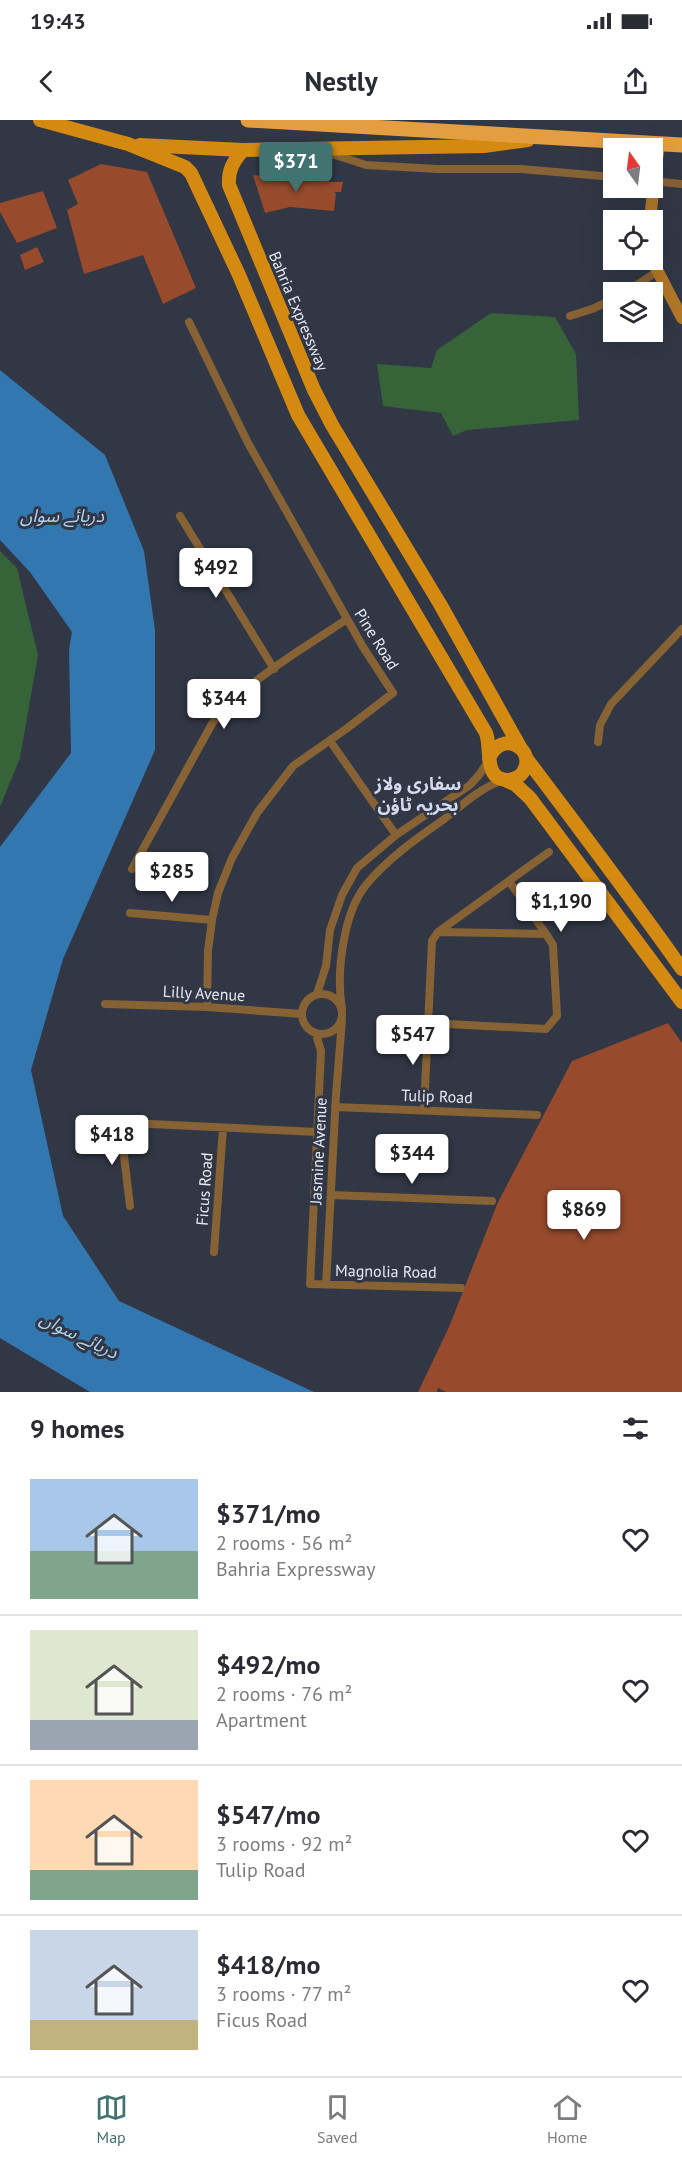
<!DOCTYPE html>
<meta charset="utf-8">
<style>
body{margin:0;font-family:"PT Sans","Noto Sans Arabic",sans-serif;background:#f7f7f7;color:#2b2b33;height:100vh;display:flex;flex-direction:column;font-size:22px;white-space:nowrap}
*{box-sizing:border-box;margin:0}
p{font-size:20px;color:#7c7c81}
.icon{flex:none;width:33px;height:33px;fill:none;stroke:currentColor;stroke-width:2;stroke-linecap:round;stroke-linejoin:round}
.map{position:relative;height:1272px;overflow:hidden}
.details{display:flex;flex-direction:column;background:#fff;flex:1}
.details>*{flex:none}
.needle{width:39px;rotate:346deg}
.buttons{position:absolute;left:603px;top:18px;display:grid;gap:12px}
.buttons a{display:grid;place-items:center;width:60px;height:60px;border-radius:0px;background:#fff;box-shadow:0 6px 24px #0002;font-size:30px}
.price{position:absolute;translate:-50% -51px;padding:0 14px;border-radius:6px;background:#fff;color:#222;font-size:20px;line-height:39px;filter:drop-shadow(0 2px 3px #0008)}
.price::after{content:'';position:absolute;left:50%;top:36px;width:18px;height:14px;margin-left:-9px;background:inherit;clip-path:polygon(0 0,100% 0,50% 100%)}
.price.current{background:#417470;color:#fff}
ul{padding:0;list-style:none}
li{display:flex;align-items:center;gap:18px;height:150px;padding:0 30px}
li+li{border-top:2px solid #e1e1e2}
li span{display:grid;place-items:center;flex:none;width:168px;height:120px;border-radius:0px;color:#555}
li>.icon{margin-inline-start:auto}
span .icon{width:72px;height:72px;fill:#fffc;stroke-width:1}
li b{font-size:26px}
h2{display:flex;justify-content:space-between;align-items:center;height:72px;padding:0 30px;font-size:26px}
.status{display:flex;justify-content:space-between;align-items:center;height:42px;padding:0 30px;background:#fff;direction:ltr}
.status svg{height:16px;fill:currentColor}
header{display:flex;justify-content:space-between;align-items:center;height:78px;padding:0 30px;background:#fff;font-size:27px;font-weight:800}
.dock{display:flex;justify-content:space-around;align-items:center;height:84px;border-top:2px solid #e1e1e2;background:#fff;font-size:16px;color:#7c7c81}
.dock a{display:grid;justify-items:center;gap:3px}
.dock .current{color:#417470}
.map>svg:first-child{display:block}
.green{fill:#366337}
.water{fill:#3377b0}
.building{fill:#974a2c}
.lines{fill:none;stroke-linecap:round;stroke-linejoin:round}
.street{stroke:#866235;stroke-width:8}
.secondary{stroke:#b27829;stroke-width:12}
.primary{stroke:#d48911;stroke-width:14}
.highway{stroke:#e59e3f;stroke-width:15}
.labels{text-anchor:middle;dominant-baseline:central;stroke-width:6;stroke-linejoin:round;paint-order:stroke}
.street-label{font-size:16px;fill:#e6eaf4;stroke:#313745}
.water-label{font-size:18px;font-style:italic;fill:#b0d2f1;stroke:#313745}
.neighbourhood-label{font-size:18px;font-weight:bold;fill:#d3daed;stroke:#313745}
</style>
<div class="status"><b>19:43</b><svg viewBox="0 0 49 12"><path d="M0 12V9h3v3zM5 12V6h3v6zM10 12V3h3v9zM15 12V0h3v12zM26 1h20v11H26zM47 4h2v5h-2z"/></svg></div>
<header><svg class="icon" aria-label="back" viewBox="0 0 24 24"><path d="M15 5l-7 7 7 7"/></svg>Nestly<svg class="icon" aria-label="share" viewBox="0 0 24 24"><path d="M12 15V3M7 8l5-5 5 5M5 13v7h14v-7"/></svg></header>
<div class="map">
<svg width="682" height="1272" viewBox="0 0 682 1272">
<rect width="100%" height="100%" fill="#313745"/>
<path class="green" d="M491,193L555,197L576,234L579,300L467,310L453,316L441,293L383,286L377,244L431,248L437,230Z
M0,431L17,448L38,535L20,638L0,687Z"/>
<path class="water" d="M0,250L105,335L144,431L155,510V630L63,839L31,950L63,1096L119,1181L314,1272H90L0,1218V727L71,633L69,530L72,512L30,452L0,420Z"/>
<path class="building" d="M101,44L147,52L196,168L163,184L143,135L84,154L67,90L78,84L68,60Z
M266,54L308,58V61H323V59L330,60L329,62H343L341,72H334L336,74L334,91L290,87L265,93L253,55L264,56Z
M43,71L57,108L17,123L0,92V83Z
M37,127L44,142L25,150L20,135Z
M668,903L682,923V1272H446L438,1268L437,1272H418L449,1207L498,1082L572,941Z"/>
<g class="lines">
<path class="street" d="M326,32L366,45L437,49H521L614,57
M652,61L682,64
M626,172L658,151
M570,196L592,189L614,179
M189,202L248,323L363,527L393,573L346,609L293,646L257,693L232,738L218,773L212,800L208,831L207,887
M180,396L274,549
M330,621L396,715
M598,622L600,605L611,584L682,509
M132,749L213,602C243,563 306,527 347,499
M509,761L546,814
M130,793L212,800
M438,812L549,732
M302 894a20 20 0 1 1 40 0a20 20 0 1 1-40 0Z
M317,874L326,846L330,810L342,775L357,748L396,715L470,665L479,655L489,640
M105,884L207,887L302,894
M342,889C336,854 343,793 366,765C386,740 417,718 443,700C462,685 481,667 504,660
M316,914L321,931L310,1164L461,1168
M335,987L537,995
M424,990L432,821L438,812L546,814L553,825L557,896L546,909L428,903
M87,1001L317,1012
M120,1003L130,1086
M331,1075L492,1081
M214,1132L223,1008
M326,1165L336,975L342,900"/>
<path class="secondary" d="M650,100L656,43L660,23
M652,130L654,144L682,198"/>
<path class="primary" d="M40,0L128,24L185,47L191,53L239,155L298,295L486,613C492,629 483,659 507,660C513,660 520,657 523,652C538,629 500,608 489,639
M140,25L243,30
M520,627L440,484L332,305L314,270L229,65C228,50 233,42 243,30L484,26L528,20
M526,638C579,708 631,777 682,849
M505,660L516,665L530,678L682,882"/>
<path class="highway" d="M248,0L682,25"/>
</g>
<g class="labels">
<g class="street-label">
<text transform="translate(299 191) rotate(67)">Bahria Expressway</text>
<text transform="translate(377 519) rotate(58)">Pine Road</text>
<text transform="translate(204 873) rotate(3)">Lilly Avenue</text>
<text transform="translate(437 976) rotate(2)">Tulip Road</text>
<text transform="translate(318 1031) rotate(-87)">Jasmine Avenue</text>
<text transform="translate(204 1069) rotate(-86)">Ficus Road</text>
<text transform="translate(386 1151) rotate(1)">Magnolia Road</text>
</g>
<g class="water-label">
<text x="62" y="395">دریائے سواں</text>
<text transform="translate(79 1215) rotate(26)">دریائے سواں</text>
</g>
<g class="neighbourhood-label">
<text x="418" y="663">سفاری ولاز<tspan x="418" dy="21">بحریہ ٹاؤن</tspan></text>
</g>
</g>
</svg>
<div class="buttons">
<a><svg class="needle" viewBox="-14 -14 28 28"><path d="M0-13l5 13h-10z" fill="#e53935"/><path d="M0 13l5-13h-10z" fill="#7c7c81"/></svg></a>
<a><svg class="icon" aria-label="locate" viewBox="0 0 24 24"><circle cx="12" cy="12" r="6"/><path d="M12 2v4M12 18v4M2 12h4M18 12h4"/></svg></a>
<a><svg class="icon" aria-label="layers" viewBox="0 0 24 24"><path d="M12 4l9 5-9 5-9-5zM3 14l9 5 9-5"/></svg></a>
</div>
<b class="price current" style="left:296px;top:73px">$371</b>
<b class="price" style="left:216px;top:479px">$492</b>
<b class="price" style="left:224px;top:610px">$344</b>
<b class="price" style="left:172px;top:783px">$285</b>
<b class="price" style="left:561px;top:813px">$1,190</b>
<b class="price" style="left:413px;top:946px">$547</b>
<b class="price" style="left:112px;top:1046px">$418</b>
<b class="price" style="left:412px;top:1065px">$344</b>
<b class="price" style="left:584px;top:1121px">$869</b>
</div>
<section class="details">
<h2>9 homes<svg class="icon" aria-label="filters" viewBox="0 0 24 24"><path d="M4 7h16M4 17h16"/><circle cx="9" cy="7" r="2"/><circle cx="15" cy="17" r="2"/></svg></h2>
<ul>
<li><span style="background:linear-gradient(#a9c7e8 60%,#7fa58c 0)"><svg class="icon" aria-label="home" viewBox="0 0 24 24"><path d="M3 11l9-7 9 7M6 9v11h12V9"/></svg></span><div><b>$371/mo</b><p>2 rooms · 56 m²</p><p>Bahria Expressway</p></div><svg class="icon" aria-label="heart" viewBox="0 0 24 24"><path d="M12 20l-8-8c-3-5 5-10 8-4 3-6 11-1 8 4z"/></svg></li>
<li><span style="background:linear-gradient(#dfe7d0 75%,#9aa5b1 0)"><svg class="icon" aria-label="home" viewBox="0 0 24 24"><path d="M3 11l9-7 9 7M6 9v11h12V9"/></svg></span><div><b>$492/mo</b><p>2 rooms · 76 m²</p><p>Apartment</p></div><svg class="icon" aria-label="heart" viewBox="0 0 24 24"><path d="M12 20l-8-8c-3-5 5-10 8-4 3-6 11-1 8 4z"/></svg></li>
<li><span style="background:linear-gradient(#ffd9b3 75%,#7fa58c 0)"><svg class="icon" aria-label="home" viewBox="0 0 24 24"><path d="M3 11l9-7 9 7M6 9v11h12V9"/></svg></span><div><b>$547/mo</b><p>3 rooms · 92 m²</p><p>Tulip Road</p></div><svg class="icon" aria-label="heart" viewBox="0 0 24 24"><path d="M12 20l-8-8c-3-5 5-10 8-4 3-6 11-1 8 4z"/></svg></li>
<li><span style="background:linear-gradient(#c9d6e8 75%,#c2b280 0)"><svg class="icon" aria-label="home" viewBox="0 0 24 24"><path d="M3 11l9-7 9 7M6 9v11h12V9"/></svg></span><div><b>$418/mo</b><p>3 rooms · 77 m²</p><p>Ficus Road</p></div><svg class="icon" aria-label="heart" viewBox="0 0 24 24"><path d="M12 20l-8-8c-3-5 5-10 8-4 3-6 11-1 8 4z"/></svg></li>
</ul>
</section>
<nav class="dock">
<a class="current"><svg class="icon" aria-label="map" viewBox="0 0 24 24"><path d="M3 6l6-2 6 2 6-2v14l-6 2-6-2-6 2zM9 4v14M15 6v14"/></svg>Map</a>
<a><svg class="icon" aria-label="saved" viewBox="0 0 24 24"><path d="M7 4h10v16l-5-4-5 4z"/></svg>Saved</a>
<a><svg class="icon" aria-label="home" viewBox="0 0 24 24"><path d="M3 11l9-7 9 7M6 9v11h12V9"/></svg>Home</a>
</nav>
